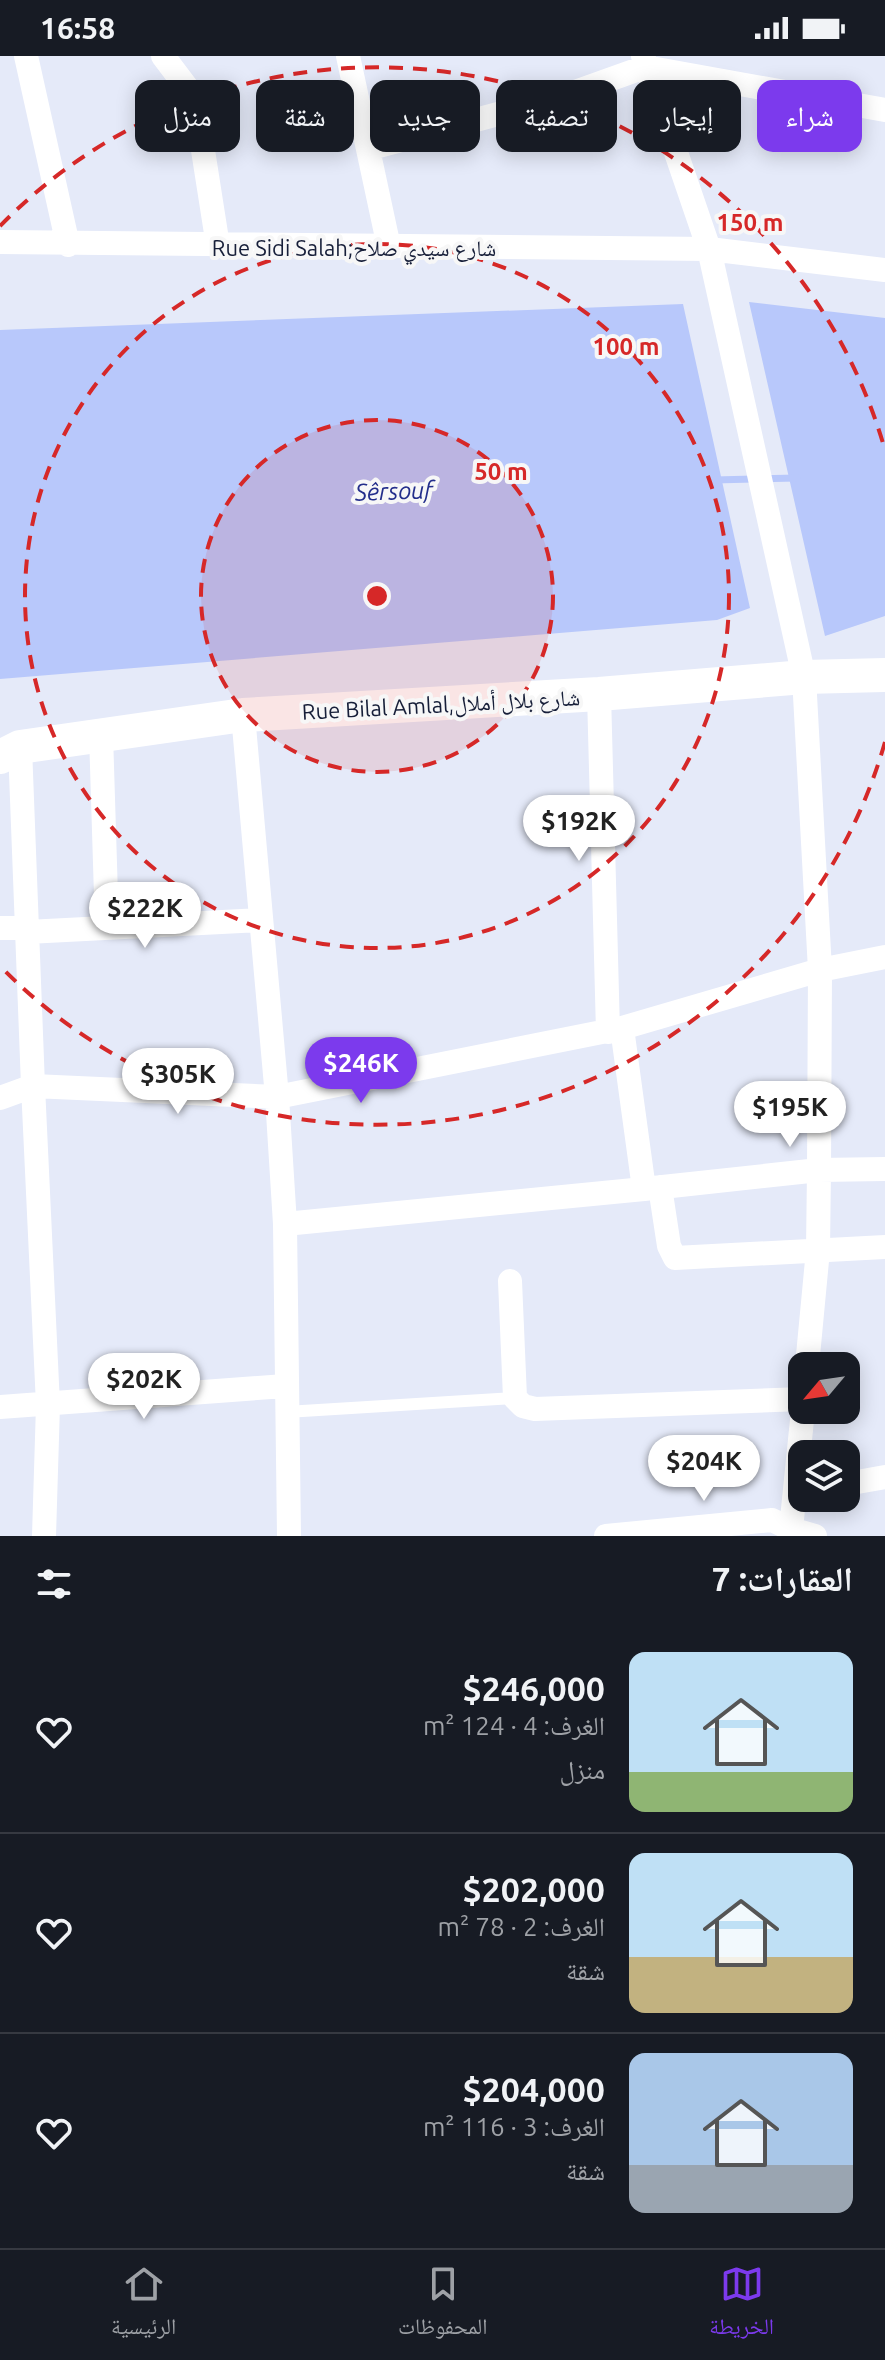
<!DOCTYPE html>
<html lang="ar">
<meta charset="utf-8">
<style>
body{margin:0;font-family:Ubuntu,"Noto Naskh Arabic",sans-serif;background:#242831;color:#f1f3f6;direction:rtl;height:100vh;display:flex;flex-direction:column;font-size:30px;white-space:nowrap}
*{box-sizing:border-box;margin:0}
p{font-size:26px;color:#9ea1a6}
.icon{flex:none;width:44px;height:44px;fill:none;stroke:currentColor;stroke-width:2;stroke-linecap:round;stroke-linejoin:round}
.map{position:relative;height:1480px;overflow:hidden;direction:ltr}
.side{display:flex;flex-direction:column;background:#171b24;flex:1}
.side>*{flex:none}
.top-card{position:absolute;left:24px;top:24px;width:838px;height:72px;direction:rtl;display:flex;gap:16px}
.needle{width:52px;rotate:241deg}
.tools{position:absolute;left:788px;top:1296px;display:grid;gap:16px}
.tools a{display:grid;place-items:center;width:72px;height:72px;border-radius:16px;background:#171b24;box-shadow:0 4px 20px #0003;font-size:40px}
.price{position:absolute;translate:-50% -68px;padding:0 18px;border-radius:28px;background:#fff;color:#222;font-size:26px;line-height:52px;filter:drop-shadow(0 2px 4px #0008)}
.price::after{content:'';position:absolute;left:50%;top:48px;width:24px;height:18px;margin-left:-12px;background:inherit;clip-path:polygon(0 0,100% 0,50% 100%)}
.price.current{background:#7c3aed;color:#fff}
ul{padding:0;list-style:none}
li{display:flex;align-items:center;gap:24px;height:200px;padding:0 32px}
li+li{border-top:2px solid #363941}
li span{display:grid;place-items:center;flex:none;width:224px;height:160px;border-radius:16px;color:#555}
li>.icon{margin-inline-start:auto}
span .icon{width:96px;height:96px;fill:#fffc;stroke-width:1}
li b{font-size:34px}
h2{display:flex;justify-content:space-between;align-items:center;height:96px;padding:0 32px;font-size:34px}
.chip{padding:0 28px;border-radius:16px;background:#171b24;box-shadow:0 4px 20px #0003;font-size:28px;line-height:72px}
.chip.current{background:#7c3aed;color:#fff}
.status{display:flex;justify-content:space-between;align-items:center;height:56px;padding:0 40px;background:#171b24;direction:ltr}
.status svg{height:22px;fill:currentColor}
.tab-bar{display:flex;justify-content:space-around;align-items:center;height:112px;border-top:2px solid #363941;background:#171b24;font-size:22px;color:#9ea1a6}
.tab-bar a{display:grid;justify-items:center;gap:4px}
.tab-bar .current{color:#7c3aed}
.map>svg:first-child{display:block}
.water{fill:#b8c8fb}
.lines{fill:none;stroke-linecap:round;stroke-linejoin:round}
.stream{stroke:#b8c8fb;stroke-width:7}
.lane{stroke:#fff;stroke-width:12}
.street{stroke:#fff;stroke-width:24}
.secondary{stroke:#fff;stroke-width:34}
.ring{fill:none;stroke:#d62828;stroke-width:4;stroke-dasharray:14 10}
.labels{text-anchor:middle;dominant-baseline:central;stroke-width:8;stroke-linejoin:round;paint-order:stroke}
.street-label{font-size:22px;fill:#171f39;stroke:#f7f7f7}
.water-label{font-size:24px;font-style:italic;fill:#232e8b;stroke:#f7f7f7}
.centre{fill:#d62828;stroke:#f7f7f7;stroke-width:4}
.ring-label{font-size:24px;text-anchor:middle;font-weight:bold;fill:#d62828;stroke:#f7f7f7;stroke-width:8;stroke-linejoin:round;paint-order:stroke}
</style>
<div class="status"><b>16:58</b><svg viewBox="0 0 49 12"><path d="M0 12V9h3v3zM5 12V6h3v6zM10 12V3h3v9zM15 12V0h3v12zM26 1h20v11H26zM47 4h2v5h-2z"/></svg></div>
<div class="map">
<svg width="885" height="1480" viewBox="0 0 885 1480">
<rect width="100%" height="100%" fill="#e5eaf9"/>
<path class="water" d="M749,246L885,262V560L825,580Z
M683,248L750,552L717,564L0,623V274Z"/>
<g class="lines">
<path class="stream" d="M714,424L797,422"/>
<path class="lane" d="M286,1356L515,1342"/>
<path class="street" d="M26,0L68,189
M163,0L191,37L197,56L218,190
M348,0L389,191
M368,93L561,41L645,11L885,54
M0,186L709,193L643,0
M885,214L709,193L804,621L820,914L885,901
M599,638L608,976
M101,678L107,872
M20,691L33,1030L277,1041L243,659
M0,872H26
M27,876L261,864
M622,972L644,1133L819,1114L818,1194L807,1310
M0,1042L33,1030L48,1349L44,1480
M660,1131L669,1190L675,1202L885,1191
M285,1168L644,1133
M510,1225L515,1342L523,1350L535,1353L802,1343
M0,1351L285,1330
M803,1354L791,1473L815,1480
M846,1428L885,1421
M289,1480L285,1168L277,1041L622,972L820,914L819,1114L885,1113
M606,1480L772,1464L791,1473L792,1480"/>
<path class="secondary" d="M0,701L20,691L243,659L599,638L804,621L885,619"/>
</g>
<circle cx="377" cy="540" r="176" fill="#d62828" fill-opacity=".12"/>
<g class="ring">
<circle cx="377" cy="540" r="176"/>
<circle cx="377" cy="540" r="352"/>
<path d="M885 686A528 528 0 0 1 0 910M0 170A528 528 0 0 1 885 394"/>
</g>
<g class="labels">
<g class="street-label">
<text x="354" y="191">Rue Sidi Salah;شارع سيدي صلاح</text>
<text transform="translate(441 648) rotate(-3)">Rue Bilal Amlal,شارع بلال أملال</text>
</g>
<g class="water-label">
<text transform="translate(394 435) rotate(-2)">Sêrsouf</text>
</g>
</g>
<circle cx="377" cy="540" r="12" class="centre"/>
<g class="ring-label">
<text x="750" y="175">150 m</text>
<text x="626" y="299">100 m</text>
<text x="501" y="424">50 m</text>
</g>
</svg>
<div class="tools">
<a><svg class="needle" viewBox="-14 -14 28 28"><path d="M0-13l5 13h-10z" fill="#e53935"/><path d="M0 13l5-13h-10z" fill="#9ea1a6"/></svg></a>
<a><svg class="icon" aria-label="layers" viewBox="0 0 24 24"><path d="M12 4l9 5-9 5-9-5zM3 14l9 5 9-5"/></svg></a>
</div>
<b class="price" style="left:579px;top:807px">$192K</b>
<b class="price" style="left:145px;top:894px">$222K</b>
<b class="price current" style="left:361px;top:1049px">$246K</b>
<b class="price" style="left:178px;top:1060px">$305K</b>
<b class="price" style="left:790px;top:1093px">$195K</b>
<b class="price" style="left:144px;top:1365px">$202K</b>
<b class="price" style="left:704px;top:1447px">$204K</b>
<div class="top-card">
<a class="chip current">شراء</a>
<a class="chip">إيجار</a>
<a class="chip">تصفية</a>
<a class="chip">جديد</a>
<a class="chip">شقة</a>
<a class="chip">منزل</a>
</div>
</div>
<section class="side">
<h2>العقارات: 7<svg class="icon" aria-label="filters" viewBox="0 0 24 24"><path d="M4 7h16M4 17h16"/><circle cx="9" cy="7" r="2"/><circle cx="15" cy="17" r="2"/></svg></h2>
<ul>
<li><span style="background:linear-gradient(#bfe0f5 75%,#8fb573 0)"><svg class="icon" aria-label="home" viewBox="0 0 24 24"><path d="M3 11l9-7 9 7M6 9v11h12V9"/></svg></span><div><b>$246,000</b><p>الغرف: 4 · 124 m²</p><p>منزل</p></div><svg class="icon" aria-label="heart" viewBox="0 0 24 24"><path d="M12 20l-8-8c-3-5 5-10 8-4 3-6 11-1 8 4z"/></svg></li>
<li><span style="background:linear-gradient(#bfe0f5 65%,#c2b280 0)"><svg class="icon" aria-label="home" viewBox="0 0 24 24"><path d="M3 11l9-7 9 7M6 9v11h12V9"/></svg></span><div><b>$202,000</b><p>الغرف: 2 · 78 m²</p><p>شقة</p></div><svg class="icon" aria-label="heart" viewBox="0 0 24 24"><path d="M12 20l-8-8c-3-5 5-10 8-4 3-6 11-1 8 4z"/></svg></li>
<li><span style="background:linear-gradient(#a9c7e8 70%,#9aa5b1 0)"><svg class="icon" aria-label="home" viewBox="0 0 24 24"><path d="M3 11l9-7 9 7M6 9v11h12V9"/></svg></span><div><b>$204,000</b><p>الغرف: 3 · 116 m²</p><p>شقة</p></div><svg class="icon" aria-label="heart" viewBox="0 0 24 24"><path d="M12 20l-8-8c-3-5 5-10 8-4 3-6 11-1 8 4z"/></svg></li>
</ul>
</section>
<nav class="tab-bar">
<a class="current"><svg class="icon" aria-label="map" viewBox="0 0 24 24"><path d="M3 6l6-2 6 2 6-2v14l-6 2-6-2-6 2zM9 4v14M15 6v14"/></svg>الخريطة</a>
<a><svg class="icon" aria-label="saved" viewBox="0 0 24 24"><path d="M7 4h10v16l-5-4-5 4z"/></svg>المحفوظات</a>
<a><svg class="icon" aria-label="home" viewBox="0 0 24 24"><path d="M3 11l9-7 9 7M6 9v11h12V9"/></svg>الرئيسية</a>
</nav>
